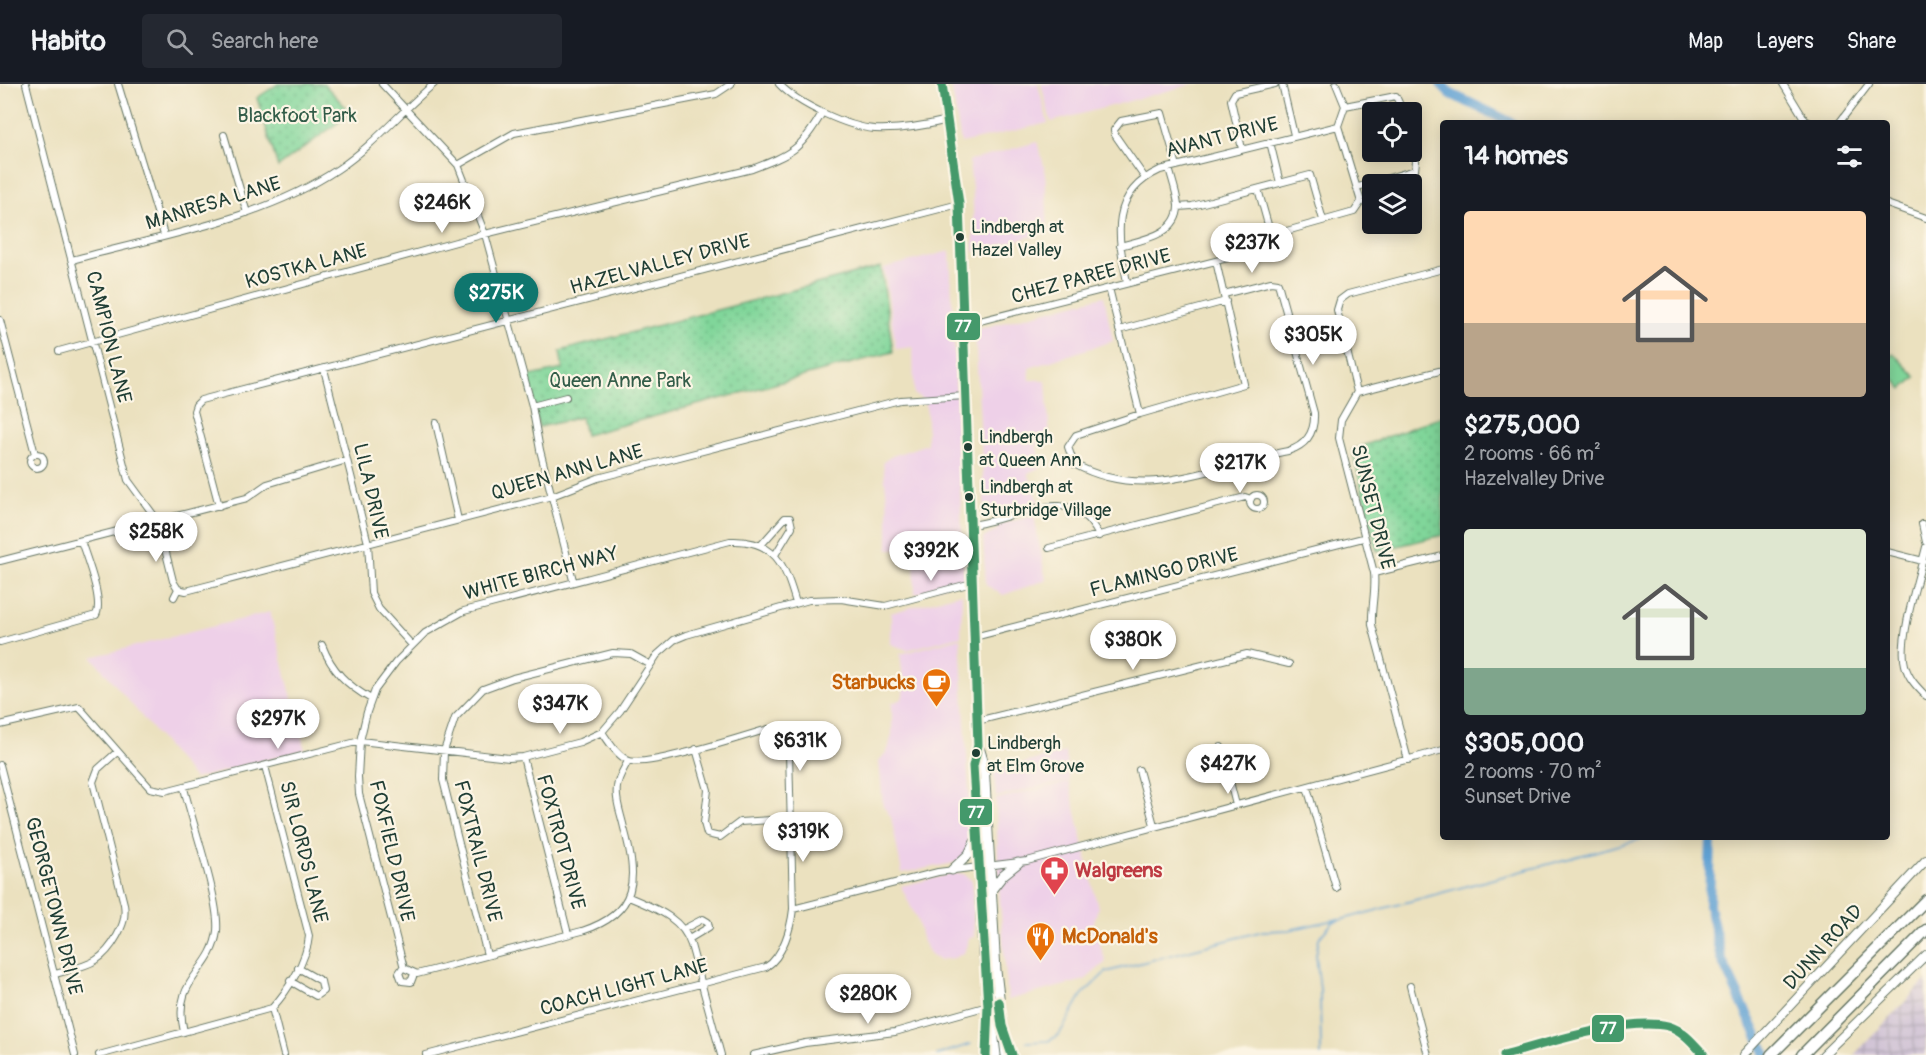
<!DOCTYPE html>
<meta charset="utf-8">
<style>
body{margin:0;font-family:Pangolin,sans-serif;background:#242831;color:#f1f3f6;height:100vh;display:flex;flex-direction:column;font-size:22px;white-space:nowrap}
*{box-sizing:border-box;margin:0}
p{font-size:20px;color:#9ea1a6}
.icon{flex:none;width:33px;height:33px;fill:none;stroke:currentColor;stroke-width:2;stroke-linecap:round;stroke-linejoin:round}
.map{position:relative;flex:1;overflow:hidden}
.sheet{position:absolute;left:1440px;top:36px;width:450px;height:720px;display:flex;flex-direction:column;background:#171b24;border-radius:6px;box-shadow:0 3px 15px #0003}
.sheet>*{flex:none}
.buttons{position:absolute;left:1362px;top:18px;display:grid;gap:12px}
.buttons a{display:grid;place-items:center;width:60px;height:60px;border-radius:6px;background:#171b24;box-shadow:0 3px 15px #0003;font-size:30px}
.price{position:absolute;translate:-50% -51px;padding:0 14px;border-radius:21px;background:#fff;color:#222;font-size:20px;line-height:39px;filter:drop-shadow(0 2px 3px #0008)}
.price::after{content:'';position:absolute;left:50%;top:36px;width:18px;height:14px;margin-left:-9px;background:inherit;clip-path:polygon(0 0,100% 0,50% 100%)}
.price.on{background:#0f766e;color:#fff}
ul{padding:0;list-style:none}
li{display:grid;align-content:center;gap:12px;height:318px;padding:0 24px}
li span{display:grid;place-items:center;height:186px;border-radius:6px;color:#555}
li>.icon{margin-inline-start:auto}
span .icon{width:108px;height:108px;fill:#fffc;stroke-width:1}
li b{font-size:26px}
h2{display:flex;justify-content:space-between;align-items:center;height:72px;padding:0 24px;font-size:26px}
header{display:flex;align-items:center;gap:36px;box-sizing:border-box;height:84px;padding:0 30px;background:#171b24;border-bottom:2px solid #363941}
header strong{font-size:28px}
nav{display:flex;gap:33px;margin-inline-start:auto;font-size:21px}
.search{width:420px;height:54px;background:#242831;display:flex;align-items:center;gap:15px;box-sizing:border-box;padding:0 21px;border-radius:6px;color:#9ea1a6;font-size:22px}
.map>svg:first-child{display:block}
.built{fill:#eed0e8}
.industrial{fill:url(#industrial-grid)}
.green{fill:#80d69a;stroke:#508a67;stroke-width:1.5}
.park{fill:url(#park-dots);stroke:#508a67;stroke-width:1.5}
.lines{fill:none;stroke-linecap:round;stroke-linejoin:round}
.stream{stroke:#60a1d3;stroke-width:1.5}
.river{stroke:#60a1d3;stroke-width:10}
.minor-casing{stroke:#667665;stroke-width:8}
.tertiary-casing{stroke:#667665;stroke-width:10}
.primary-casing{stroke:#667665;stroke-width:11}
.motorway-casing{stroke:#667665;stroke-width:13}
.minor{stroke:#fff;stroke-width:6}
.tertiary{stroke:#fff;stroke-width:8}
.primary{stroke:#fff;stroke-width:9}
.motorway{stroke:#fff;stroke-width:10}
.bus-1-casing{stroke:#fcf5e5;stroke-width:14}
.bus-1{stroke:#44996b;stroke-width:9}
.bus-dot{fill:#1f3d34;stroke:#fcf5e5;stroke-width:2}
.labels{text-anchor:middle;dominant-baseline:central;stroke-width:4.5;stroke-linejoin:round;paint-order:stroke}
.bus-label{font-size:18px;fill:#1f3d34;stroke:#fcf5e5;text-anchor:start}
.park-label{font-size:20px;fill:#325c48;stroke:#fcf5e5}
.street-label{font-size:20px;fill:#1f3d34;stroke:#fcf5e5}
.food-label{font-size:20px;font-weight:bold;fill:#c56008;stroke:#fcf5e5;text-anchor:end}
.health-label{font-size:20px;font-weight:bold;fill:#be3a42;stroke:#fcf5e5;text-anchor:start}
.line-badge{stroke:#fcf5e5;stroke-width:2}
.badge-label{font-size:16px;text-anchor:middle;font-weight:bold;fill:#fff}
</style>
<header>
<strong>Habito</strong>
<div class="search"><svg class="icon" aria-label="search" viewBox="0 0 24 24"><circle cx="10" cy="10" r="6"/><path d="M15 15l6 6"/></svg>Search here</div>
<nav><a>Map</a><a>Layers</a><a>Share</a></nav>
</header>
<div class="map">
<svg width="1926" height="971" viewBox="0 0 1926 971">
<defs>
<pattern id="industrial-grid" width="8" height="8" patternUnits="userSpaceOnUse" patternTransform="scale(1.5)"><rect width="8" height="8" fill="#ccbed4"/><path d="M0 4h8M4 0v8" fill="none" stroke="#a59cad"/></pattern>
<pattern id="park-dots" width="8" height="8" patternUnits="userSpaceOnUse" patternTransform="scale(1.5)"><rect width="8" height="8" fill="#80d69a"/><path d="M2 2h.1M6 6h.1" fill="none" stroke="#68af7e" stroke-width="1.8" stroke-linecap="round"/></pattern>
</defs>
<rect width="100%" height="100%" fill="#fcf5e5"/>
<filter id="ink" filterUnits="userSpaceOnUse"><feTurbulence type="fractalNoise" baseFrequency=".0167" numOctaves="2"/><feDisplacementMap in="SourceGraphic" scale="12" xChannelSelector="R" yChannelSelector="G"/><feConvolveMatrix kernelMatrix="1 2 1 2 8 2 1 2 1" color-interpolation-filters="sRGB"/></filter>
<filter id="wash" filterUnits="userSpaceOnUse"><feTurbulence type="fractalNoise" baseFrequency=".008" numOctaves="4" result="noise"/><feDisplacementMap in="SourceGraphic" scale="24" xChannelSelector="R" yChannelSelector="G"/><feGaussianBlur stdDeviation="1.35" result="paint"/><feColorMatrix in="noise" values="0 0 0 0 0 0 0 0 0 0 0 0 0 0 0 0 0 1.4 0 .05"/><feComposite in="paint" operator="in"/></filter>
<g filter="url(#wash)">
<rect width="100%" height="100%" fill="#ebe1bf"/>
<path class="built" d="M951,0H1038L1048,39L961,59Z
M1041,0H1193L1051,38Z
M1037,58L1045,85L1048,148L974,168L973,113L969,77Z
M950,167L964,496L915,510L914,464L888,465V427L883,378L892,372L927,360V329L924,316L914,310L913,263L896,265L884,184Z
M1104,212L1113,257L1029,284L1030,296H1046L1050,356L1036,361L1043,382L1028,389L1039,419L985,430L975,246Z
M1034,432L1046,496L1003,511L986,501L983,454L998,446L997,441Z
M962,509L961,552L907,566L891,560V529Z
M270,528L305,666L194,695L92,573Z
M960,554L972,758L966,771L954,779L902,789L891,733L883,722L879,677L888,666L892,650V619L902,615L904,604L900,570Z
M1065,668L1069,697L996,713L994,687Z
M1069,698L1098,824L1093,841L1106,878L1085,896L1008,916L999,805L996,715Z
M952,790H964L972,797L974,853L969,854L964,869L954,874L938,876L930,869L923,858L918,838L901,802Z"/>
<path class="industrial" d="M1926,896V971H1854Z"/>
<path class="green" d="M1893,269L1916,293L1903,305L1887,287V275Z"/>
<path class="park" d="M278,0H324L351,29L278,83L257,14Z
M881,183L893,268L585,351L581,333L539,343L526,293L563,285L560,267Z
M1443,332V451L1377,467L1352,366Z"/>
<g class="lines">
<path class="stream" d="M1026,958L1048,957L1059,951L1082,911L1106,888L1263,847L1289,846L1338,835
M937,971L971,960
M1321,971L1320,906L1316,871L1319,854L1333,838L1649,753"/>
<path class="river" d="M1441,0L1451,10L1512,39
M1711,753L1709,822L1721,874L1766,971"/>
</g>
</g>
<g filter="url(#ink)">
<g class="lines">
<defs>
<path id="minor" d="M26,0L128,396L158,437L173,497L178,505
M118,0L164,151
M382,0L458,81L485,150L532,322L540,366L573,496
M779,0C798,20 847,43 875,45C900,46 924,42 948,36
M1282,0L1294,51
M1336,0L1345,22L1338,42
M1783,0L1805,36L1810,39
M1345,22L1396,12L1403,28
M1839,39L1869,0
M224,51L247,129
M1270,58L1280,99
M1242,65L1231,16L1235,9L1275,0
M458,81L514,49L716,10L731,0
M1145,94L1115,51L1114,46L1121,37L1162,29L1177,82
M1358,103L1415,86L1416,77L1412,59
M1258,105L1272,155
M1887,120L1926,134
M1178,123L1192,122L1310,91L1323,136
M1120,162C1141,156 1179,151 1178,121C1177,109 1172,96 1169,84
M72,176C160,152 262,136 338,85C374,61 401,27 434,0
M1109,204L1140,330L1244,300L1216,177
M0,236L35,370
M964,241L1251,168L1283,148L1354,128L1361,118L1338,42L1160,86C1108,110 1118,153 1127,198
M1119,246L1226,217
M59,267L485,150L752,85C791,70 801,66 822,29
M324,285L368,459L371,509L379,525L411,560
M1357,308L1443,286
M196,321L201,316L959,120
M196,321L194,327L219,422
M532,322L566,313
M1140,330L1076,351L1068,363L1074,380C1148,420 1213,381 1288,367C1307,361 1315,348 1314,329L1278,199L1271,198L1224,210
M436,339L458,436
M30 377a7 7 0 1 1 14 0a7 7 0 1 1-14 0Z
M1250 418a7 7 0 1 1 14 0a7 7 0 1 1-14 0Z
M1922,440L1926,458
M970,441C1015,437 1071,394 1099,452
M761,461L785,434H790L792,443L775,471
M1926,463C1919,492 1898,555 1905,581C1908,594 1917,603 1926,612
M1049,464L1245,413L1251,415
M1887,468L1923,477
M0,477L247,414L267,400L347,376
M1374,489L1443,472
M178,505L186,507L552,412L598,394L900,316L966,312
M174,513L178,505
M974,553L1363,454
M0,558L96,531C104,517 86,473 81,457
M322,561C332,587 347,601 371,615
M977,637L1247,570L1289,580
M0,641L79,623L150,704L165,707L360,657L509,674L523,673L580,658L602,648L620,627L657,571L674,556L686,551L809,516L841,515L885,522L972,499
M1221,663L1236,721
M696,665L708,706L704,739L707,750L720,753L740,738L789,735
M523,673L568,850
M1408,676L1372,541C1371,523 1376,507 1374,489L1339,354L1341,336L1357,308L1337,226L1340,216L1348,210L1443,185
M628,677C624,685 618,693 617,703C615,716 621,730 624,744C638,794 639,829 582,847L417,890L404,884L359,710L358,693L360,657L367,628L375,606L396,578L425,549L464,527L730,457C775,455 785,481 796,519
M0,681L75,971
M1139,686L1154,741
M1307,703L1336,804
M629,813C654,824 682,833 691,861L721,971
M793,825L938,788L1027,777L1443,666
M684,845L703,835L708,838L709,843L689,855
M487,871L443,696L444,667L455,634L483,605L513,594L613,569L631,570L649,580
M403,883L399,889L402,897L411,898L414,890
M55,890C86,881 101,881 117,852C123,841 126,833 124,820L93,698L98,685L117,668
M290,897L316,912L323,907L321,897L298,884
M1410,902L1428,971
M272,924L284,971
M184,948C171,894 212,889 217,847C220,817 192,738 184,704
M99,971L272,924C288,907 307,876 309,852L265,682
M426,971L766,883C783,873 791,843 793,825L789,668L788,656L783,647L768,645C745,652 643,685 627,676C616,670 609,658 602,648
M753,971L805,959L895,948L988,922"/>
<path id="tertiary" d="M1504,971C1538,962 1639,932 1669,942C1684,947 1694,960 1704,971
M1744,971L1926,776
M1823,971L1926,871"/>
<path id="primary" d="M942,0L959,120L978,661L973,682L983,870L996,971
M979,663L984,680L996,887L1006,971
M952,786L969,770L977,754
M992,805L1003,791L1018,779
M986,971L987,946"/>
<path id="motorway" d="M1771,971L1926,816
M1802,971L1926,846"/>
</defs>
<use href="#minor" class="minor-casing"/>
<use href="#tertiary" class="tertiary-casing"/>
<use href="#primary" class="primary-casing"/>
<use href="#motorway" class="motorway-casing"/>
<use href="#minor" class="minor"/>
<use href="#tertiary" class="tertiary"/>
<use href="#primary" class="primary"/>
<use href="#motorway" class="motorway"/>
<defs>
<path id="bus-1" d="M942,0L959,120L978,661L973,682L988,922L986,971
M999,918L1002,942L1012,971
M1504,971C1545,960 1628,932 1668,942C1683,946 1694,960 1704,971"/>
</defs>
<use href="#bus-1" class="bus-1-casing"/>
<use href="#bus-1" class="bus-1"/>
</g>
</g>
<defs>
<symbol id="cafe-pin" viewBox="-11 -11 22 30"><path d="M0 17L-7.5 6A9.5 9.5 0 1 1 7.5 6Z" fill="#e8710a" stroke="#fcf5e5"/><path d="M-5.5-4.5H6V0H3Q3 3.5 0 3.5H-2.5Q-5.5 3.5-5.5 0ZM3-3.2v2h1.7v-2ZM-6 4.5H4V6H-6Z" fill="#fff"/></symbol>
<symbol id="pharmacy-pin" viewBox="-11 -11 22 30"><path d="M0 17L-7.5 6A9.5 9.5 0 1 1 7.5 6Z" fill="#e0444e" stroke="#fcf5e5"/><path d="M-2-6h4v4h4v4h-4v4h-4v-4h-4v-4h4Z" fill="#fff"/></symbol>
<symbol id="restaurant-pin" viewBox="-11 -11 22 30"><path d="M0 17L-7.5 6A9.5 9.5 0 1 1 7.5 6Z" fill="#e8710a" stroke="#fcf5e5"/><path d="M-5-6h1v4h1v-4h1v4h1v-4h1v5L-1.5 .5V6h-2V.5L-5-1ZM5-6V6H3V1.5H1.5Q1.5-4 5-6Z" fill="#fff"/></symbol>
</defs>
<g fill-rule="evenodd">
<use href="#cafe-pin" x="920" y="582" width="33" height="45"/>
<use href="#pharmacy-pin" x="1038" y="770" width="33" height="45"/>
<use href="#restaurant-pin" x="1024" y="836" width="33" height="45"/>
</g>
<g class="bus-dot">
<circle cx="960" cy="153" r="5"/>
<circle cx="968" cy="363" r="5"/>
<circle cx="969" cy="413" r="5"/>
<circle cx="976" cy="669" r="5"/>
</g>
<g class="labels">
<g class="bus-label">
<text x="971" y="143">Lindbergh at<tspan x="971" dy="23">Hazel Valley</tspan></text>
<text x="979" y="353">Lindbergh<tspan x="979" dy="23">at Queen Ann</tspan></text>
<text x="980" y="403">Lindbergh at<tspan x="980" dy="23">Sturbridge Village</tspan></text>
<text x="987" y="659">Lindbergh<tspan x="987" dy="23">at Elm Grove</tspan></text>
</g>
<g class="park-label">
<text x="297" y="31">Blackfoot Park</text>
<text x="620" y="296">Queen Anne Park</text>
</g>
<g class="street-label">
<text transform="translate(1222 53) rotate(-14)">AVANT DRIVE</text>
<text transform="translate(213 119) rotate(-17)">MANRESA LANE</text>
<text transform="translate(660 180) rotate(-15)">HAZELVALLEY DRIVE</text>
<text transform="translate(306 182) rotate(-15)">KOSTKA LANE</text>
<text transform="translate(1091 192) rotate(-15)">CHEZ PAREE DRIVE</text>
<text transform="translate(109 253) rotate(76)">CAMPION LANE</text>
<text transform="translate(567 388) rotate(-16)">QUEEN ANN LANE</text>
<text transform="translate(371 407) rotate(77)">LILA DRIVE</text>
<text transform="translate(1373 423) rotate(76)">SUNSET DRIVE</text>
<text transform="translate(1164 488) rotate(-14)">FLAMINGO DRIVE</text>
<text transform="translate(541 489) rotate(-15)">WHITE BIRCH WAY</text>
<text transform="translate(561 758) rotate(75)">FOXTROT DRIVE</text>
<text transform="translate(392 767) rotate(77)">FOXFIELD DRIVE</text>
<text transform="translate(478 767) rotate(76)">FOXTRAIL DRIVE</text>
<text transform="translate(304 768) rotate(76)">SIR LORDS LANE</text>
<text transform="translate(54 822) rotate(76)">GEORGETOWN DRIVE</text>
<text transform="translate(1823 863) rotate(-48)">DUNN ROAD</text>
<text transform="translate(624 903) rotate(-15)">COACH LIGHT LANE</text>
</g>
<g class="food-label">
<text x="915" y="598">Starbucks</text>
<text x="1062" y="852" text-anchor="start">McDonald's</text>
</g>
<g class="health-label">
<text x="1075" y="786">Walgreens</text>
</g>
</g>
<g class="line-badge">
<rect x="946" y="228" width="35" height="29" rx="6" fill="#44996b"/>
<rect x="959" y="714" width="34" height="28" rx="6" fill="#44996b"/>
<rect x="1591" y="930" width="34" height="29" rx="6" fill="#44996b"/>
</g>
<g class="badge-label">
<text x="963" y="248">77</text>
<text x="976" y="734">77</text>
<text x="1608" y="950">77</text>
</g>
</svg>
<div class="buttons">
<a><svg class="icon" aria-label="locate" viewBox="0 0 24 24"><circle cx="12" cy="12" r="6"/><path d="M12 2v4M12 18v4M2 12h4M18 12h4"/></svg></a>
<a><svg class="icon" aria-label="layers" viewBox="0 0 24 24"><path d="M12 4l9 5-9 5-9-5zM3 14l9 5 9-5"/></svg></a>
</div>
<b class="price" style="left:442px;top:150px">$246K</b>
<b class="price" style="left:1252px;top:190px">$237K</b>
<b class="price on" style="left:496px;top:240px">$275K</b>
<b class="price" style="left:1313px;top:282px">$305K</b>
<b class="price" style="left:1240px;top:410px">$217K</b>
<b class="price" style="left:156px;top:479px">$258K</b>
<b class="price" style="left:931px;top:498px">$392K</b>
<b class="price" style="left:1133px;top:587px">$380K</b>
<b class="price" style="left:560px;top:651px">$347K</b>
<b class="price" style="left:278px;top:666px">$297K</b>
<b class="price" style="left:800px;top:688px">$631K</b>
<b class="price" style="left:1228px;top:711px">$427K</b>
<b class="price" style="left:803px;top:779px">$319K</b>
<b class="price" style="left:868px;top:941px">$280K</b>
<section class="sheet">
<h2>14 homes<svg class="icon" aria-label="filters" viewBox="0 0 24 24"><path d="M4 7h16M4 17h16"/><circle cx="9" cy="7" r="2"/><circle cx="15" cy="17" r="2"/></svg></h2>
<ul>
<li><span style="background:linear-gradient(#ffd9b3 60%,#b9a48a 0)"><svg class="icon" aria-label="home" viewBox="0 0 24 24"><path d="M3 11l9-7 9 7M6 9v11h12V9"/></svg></span><div><b>$275,000</b><p>2 rooms · 66 m²</p><p>Hazelvalley Drive</p></div></li>
<li><span style="background:linear-gradient(#dfe7d0 75%,#7fa58c 0)"><svg class="icon" aria-label="home" viewBox="0 0 24 24"><path d="M3 11l9-7 9 7M6 9v11h12V9"/></svg></span><div><b>$305,000</b><p>2 rooms · 70 m²</p><p>Sunset Drive</p></div></li>
</ul>
</section>
</div>
